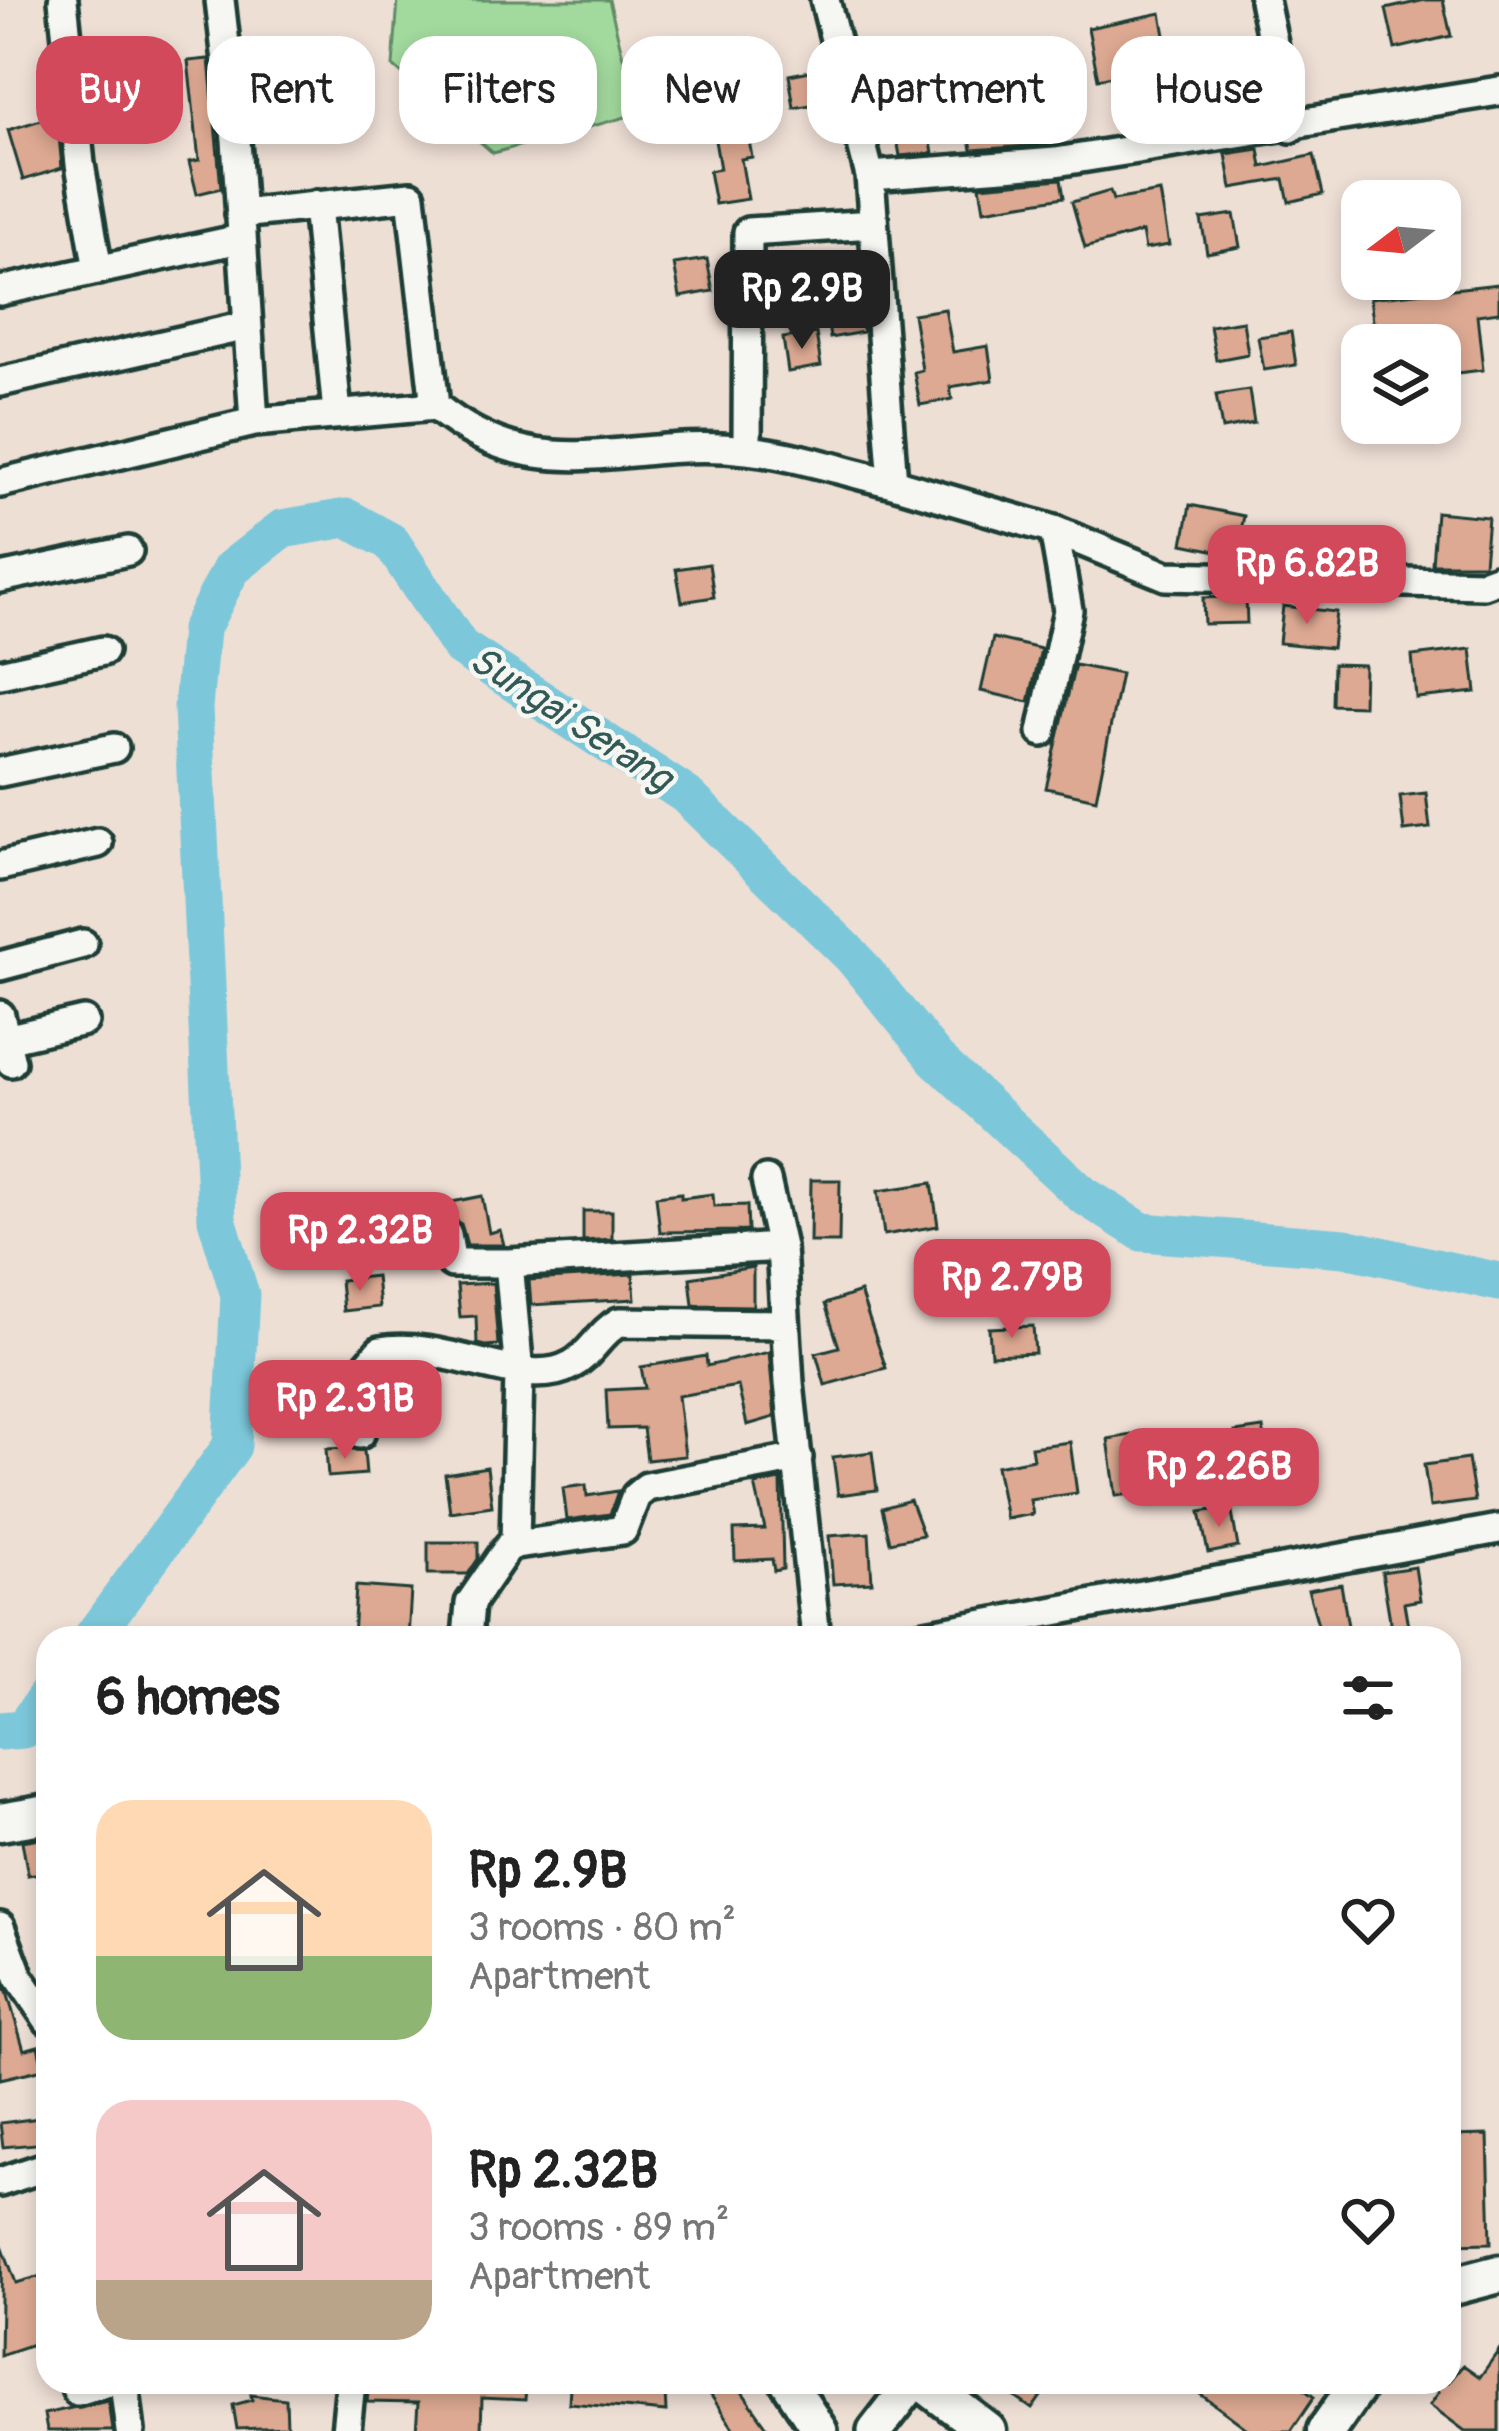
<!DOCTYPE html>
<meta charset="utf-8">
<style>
body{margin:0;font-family:Pangolin,sans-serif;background:#f2f2f2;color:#222;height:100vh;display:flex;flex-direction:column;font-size:45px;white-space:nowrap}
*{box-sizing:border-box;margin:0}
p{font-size:39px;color:#767676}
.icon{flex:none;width:66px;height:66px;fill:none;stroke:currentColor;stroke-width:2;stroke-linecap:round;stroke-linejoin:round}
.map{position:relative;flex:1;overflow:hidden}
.sheet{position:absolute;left:36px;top:1626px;width:1425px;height:768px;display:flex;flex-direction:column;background:#fff;border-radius:36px;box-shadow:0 6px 18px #0003}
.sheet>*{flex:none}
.guide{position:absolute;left:36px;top:36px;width:1428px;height:108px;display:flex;gap:24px}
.needle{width:78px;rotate:254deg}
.fabs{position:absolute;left:1341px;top:180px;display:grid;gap:24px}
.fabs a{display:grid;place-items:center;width:120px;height:120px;border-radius:24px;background:#fff;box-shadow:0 6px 18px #0003;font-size:60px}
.price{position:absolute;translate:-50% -102px;padding:0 27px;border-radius:24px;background:#d1495b;color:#fff;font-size:39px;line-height:78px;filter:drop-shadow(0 3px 6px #0008)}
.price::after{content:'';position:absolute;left:50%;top:72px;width:36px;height:27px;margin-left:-18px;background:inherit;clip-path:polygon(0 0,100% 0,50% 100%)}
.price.on{background:#222;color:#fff}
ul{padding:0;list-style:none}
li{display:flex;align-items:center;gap:36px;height:300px;padding:0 60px}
li span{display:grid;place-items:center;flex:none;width:336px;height:240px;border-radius:36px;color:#555}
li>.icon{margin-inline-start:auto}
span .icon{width:144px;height:144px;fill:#fffc;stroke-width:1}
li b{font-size:51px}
h2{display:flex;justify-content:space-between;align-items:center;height:144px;padding:0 60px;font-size:51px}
.chip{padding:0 42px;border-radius:36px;background:#fff;box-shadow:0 6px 18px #0003;font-size:42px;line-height:108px}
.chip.on{background:#d1495b;color:#fff}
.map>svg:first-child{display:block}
.green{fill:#a2d99d;stroke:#608b68;stroke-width:3}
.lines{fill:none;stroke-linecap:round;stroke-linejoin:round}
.river{stroke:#7bc8da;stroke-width:39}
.building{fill:#dda992;stroke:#1f3d34;stroke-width:3}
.minor-casing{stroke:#1f3d34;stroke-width:36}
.tertiary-casing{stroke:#1f3d34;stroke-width:42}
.secondary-casing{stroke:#1f3d34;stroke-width:45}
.minor{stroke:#f6f6f2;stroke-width:27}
.tertiary{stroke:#f6f6f2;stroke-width:33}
.secondary{stroke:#f6f6f2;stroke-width:36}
.labels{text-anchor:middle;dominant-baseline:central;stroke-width:9;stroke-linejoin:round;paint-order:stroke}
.water-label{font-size:39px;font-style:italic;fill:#315955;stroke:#f6f6f2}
</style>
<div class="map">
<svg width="1499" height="2431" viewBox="0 0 1499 2431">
<rect width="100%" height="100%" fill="#eedfd5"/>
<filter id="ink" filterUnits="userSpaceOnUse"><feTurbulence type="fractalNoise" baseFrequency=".00833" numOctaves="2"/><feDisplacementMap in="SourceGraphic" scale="24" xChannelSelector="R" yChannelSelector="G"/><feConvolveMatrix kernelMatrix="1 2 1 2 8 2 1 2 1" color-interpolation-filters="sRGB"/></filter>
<g filter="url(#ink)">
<path class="green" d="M398,0H609L637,114L493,153L393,66Z"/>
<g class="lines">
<path class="river" d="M92,1638L232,1446L240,1295L217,1219L193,708L200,630L231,569L282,529L347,518L391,542L460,647L686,795L852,956L936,1059L1083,1195L1142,1232L1345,1248L1499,1282
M0,1731L23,1729L48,1695"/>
</g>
<path class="building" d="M1425,0H1443L1451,36L1395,49L1386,9Z
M1161,13L1166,41L1213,35L1218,74L1182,78L1179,62L1098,79L1088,28Z
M209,59L221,188L197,194L189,162L199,160L188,61Z
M821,69L827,102L794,108L789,75Z
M293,79L304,128L267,136L257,86Z
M1054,102L1059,135L1053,136L1055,144L972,150L967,120Z
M57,115L62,168L23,180L8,130Z
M927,123L933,153L900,156L895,128Z
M746,124L752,157L741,159L748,199L715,204L709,171L720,169L713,129Z
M1259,149L1262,167L1314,155L1323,194L1289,202L1284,179L1232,188L1226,154Z
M1061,179L1064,197L984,210L980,186Z
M1110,191L1113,200L1160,192L1169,245L1145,249L1142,232L1085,248L1072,202Z
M1234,214L1240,247L1207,253L1201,219Z
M707,259L713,291L680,297L674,264Z
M1499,284V312L1477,315L1483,370L1440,375V345H1376L1370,298Z
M857,299L863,332L830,338L825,304Z
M945,309L953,352L988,346L993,380L950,387L952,399L920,405L914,372L922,370L913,314Z
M1243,321L1248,354L1216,360L1210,326Z
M1291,332L1296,365L1264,370L1258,337Z
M816,333L821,366L788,372L783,338Z
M1249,390L1254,423L1222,429L1216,395Z
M1190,505L1244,516L1236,555L1183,544Z
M1436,512L1488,517L1484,564H1432Z
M709,564L714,597L682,602L676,569Z
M1246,596L1247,623L1204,624L1203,598Z
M1283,606L1336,612L1332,648L1279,643Z
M993,638L1041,649L1029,702L981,691Z
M1471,649L1476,692L1416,698L1412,656Z
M1333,664L1364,665L1363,706L1332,705Z
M1075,665L1121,674L1096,799L1046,788Z
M1426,793L1430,828L1404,831L1400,796Z
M811,1180H840L839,1242H810Z
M932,1183L938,1226L884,1235L878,1191Z
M681,1193V1198L713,1194L714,1206L747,1205L748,1231L660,1232L656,1196Z
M482,1196L489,1233L500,1230L504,1245H467L461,1224L450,1218L447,1203Z
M583,1211H612V1239L583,1241Z
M753,1267V1306L693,1305L690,1278Z
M633,1274L635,1299L531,1305L529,1280Z
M376,1276L379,1307L343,1311L340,1280Z
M493,1283L498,1345L485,1346L477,1344L476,1316L460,1317L457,1285Z
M860,1292L886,1368L825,1385L816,1353L839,1347L825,1304Z
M1033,1326L1035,1353L991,1355L989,1328Z
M769,1352L775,1417L747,1425L738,1386L678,1396L685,1456L647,1460L643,1428L608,1429L606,1390L645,1388L641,1367L706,1356L707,1366Z
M1263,1428L1268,1463L1240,1467L1235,1432Z
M1137,1434L1146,1492L1116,1496L1108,1439Z
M1070,1442L1077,1493L1030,1500L1033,1514L1006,1519L996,1466L1033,1459L1031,1447Z
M349,1448L364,1451L366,1474L328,1477L326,1449Z
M872,1452L877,1490L838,1495L833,1457Z
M1468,1459L1475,1501L1430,1507L1424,1465Z
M487,1467L492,1506L450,1512L445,1474Z
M781,1480L783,1569L774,1571L772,1559L735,1561L734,1530L765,1529L755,1485Z
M586,1485L587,1496L618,1491L610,1514L567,1520L563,1488Z
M910,1500L923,1535L890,1542L882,1508Z
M1231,1507L1238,1547L1208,1553L1200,1512Z
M869,1533L872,1582L833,1584L829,1536Z
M428,1542H478V1559L468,1574H428Z
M1415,1567L1420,1600L1404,1603L1410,1638H1393L1382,1572Z
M1341,1584L1350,1638H1322L1308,1590Z
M356,1586L411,1590L408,1638H353Z
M46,1837L48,1872L28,1875L22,1841Z
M0,1984L7,1992L24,2050L38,2046L43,2069L0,2079Z
M48,2117V2143L3,2147L0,2123Z
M1488,2135L1491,2243L1449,2244V2136Z
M2,2245L16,2283L48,2274V2327L36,2332L39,2342L0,2355Z
M1499,2350V2431H1465L1430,2405L1439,2392L1427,2382H1449L1463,2365L1480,2377Z
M369,2382H485L526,2386L525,2400L482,2398L481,2431H416L418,2403L367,2402Z
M702,2382H735L770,2431H735Z
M994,2382H1051L1032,2409Z
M1184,2382H1295L1314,2397L1291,2431H1250Z
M570,2386L665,2392L666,2412L569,2403Z
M251,2395L286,2399L287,2427L237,2429L233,2405L252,2400Z
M108,2400L112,2431H47L44,2414Z"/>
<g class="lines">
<defs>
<path id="minor" d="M63,0L80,164L98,270
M220,0L236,140L254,422
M825,0L870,176L893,483L1054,530L1166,576L1483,584L1499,578
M1264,0L1291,128
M870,176L1056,162L1499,91
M317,205L337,413
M0,291L240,239
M0,382L246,326
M435,406C543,494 627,435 747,450C796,455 845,472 893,483
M747,450L748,232L873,224
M0,483L254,422L435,406L411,196L240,214
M0,578L128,551
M0,674L103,651
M1042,732L1068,610L1054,530
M0,772L114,748
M0,866L98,843
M0,966L83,944
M0,1015L11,1062
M6,1039L84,1021
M766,1180L781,1247L789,1383L816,1638
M447,1235L452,1263H509L519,1373L515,1544
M509,1263L781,1247
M360,1434L362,1372L380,1351C445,1339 525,1392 571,1365C591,1355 600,1332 619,1322L784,1324
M467,1638L470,1603L509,1546L623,1530L636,1496L647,1487L798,1458
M909,1638L1499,1529
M0,1927L19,1977L48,2020
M0,2182L48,2166
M124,2382L130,2431
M77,2391L106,2382
M346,2431L351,2382"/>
<path id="tertiary" d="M788,2382L820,2431
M875,2431L913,2382"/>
<path id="secondary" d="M0,1822L48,1814
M1449,2287L1499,2274
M923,2382L987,2431
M1326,2431L1360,2382"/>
</defs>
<use href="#minor" class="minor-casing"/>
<use href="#tertiary" class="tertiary-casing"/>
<use href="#secondary" class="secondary-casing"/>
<use href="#minor" class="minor"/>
<use href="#tertiary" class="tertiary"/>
<use href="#secondary" class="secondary"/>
</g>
</g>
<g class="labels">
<g class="water-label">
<text transform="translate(571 719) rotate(33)">Sungai Serang</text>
</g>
</g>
</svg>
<div class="fabs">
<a><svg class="needle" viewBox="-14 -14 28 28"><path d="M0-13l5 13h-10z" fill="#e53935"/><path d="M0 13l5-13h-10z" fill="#767676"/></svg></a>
<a><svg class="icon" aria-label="layers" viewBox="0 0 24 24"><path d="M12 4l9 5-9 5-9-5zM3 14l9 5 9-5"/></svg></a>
</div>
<b class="price on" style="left:802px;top:352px">Rp 2.9B</b>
<b class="price" style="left:1307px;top:627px">Rp 6.82B</b>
<b class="price" style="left:360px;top:1294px">Rp 2.32B</b>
<b class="price" style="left:1012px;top:1341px">Rp 2.79B</b>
<b class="price" style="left:345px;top:1462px">Rp 2.31B</b>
<b class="price" style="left:1219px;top:1530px">Rp 2.26B</b>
<div class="guide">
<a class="chip on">Buy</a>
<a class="chip">Rent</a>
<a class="chip">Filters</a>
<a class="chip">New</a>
<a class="chip">Apartment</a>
<a class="chip">House</a>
</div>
<section class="sheet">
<h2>6 homes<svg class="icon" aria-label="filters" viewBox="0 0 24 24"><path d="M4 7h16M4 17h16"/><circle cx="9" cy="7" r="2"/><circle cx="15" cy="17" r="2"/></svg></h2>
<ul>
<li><span style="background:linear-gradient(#ffd9b3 65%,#8fb573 0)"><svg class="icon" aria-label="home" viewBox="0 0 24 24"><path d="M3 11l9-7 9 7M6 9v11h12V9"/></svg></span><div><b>Rp 2.9B</b><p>3 rooms · 80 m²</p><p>Apartment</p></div><svg class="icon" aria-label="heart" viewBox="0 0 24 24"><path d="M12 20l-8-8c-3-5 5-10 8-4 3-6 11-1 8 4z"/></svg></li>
<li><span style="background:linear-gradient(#f6c9c9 75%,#b9a48a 0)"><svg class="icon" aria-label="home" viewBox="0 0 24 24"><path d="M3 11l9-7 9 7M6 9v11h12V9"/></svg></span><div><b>Rp 2.32B</b><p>3 rooms · 89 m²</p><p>Apartment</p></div><svg class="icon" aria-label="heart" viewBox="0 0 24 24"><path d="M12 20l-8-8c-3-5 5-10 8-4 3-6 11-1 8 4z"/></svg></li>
</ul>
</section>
</div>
